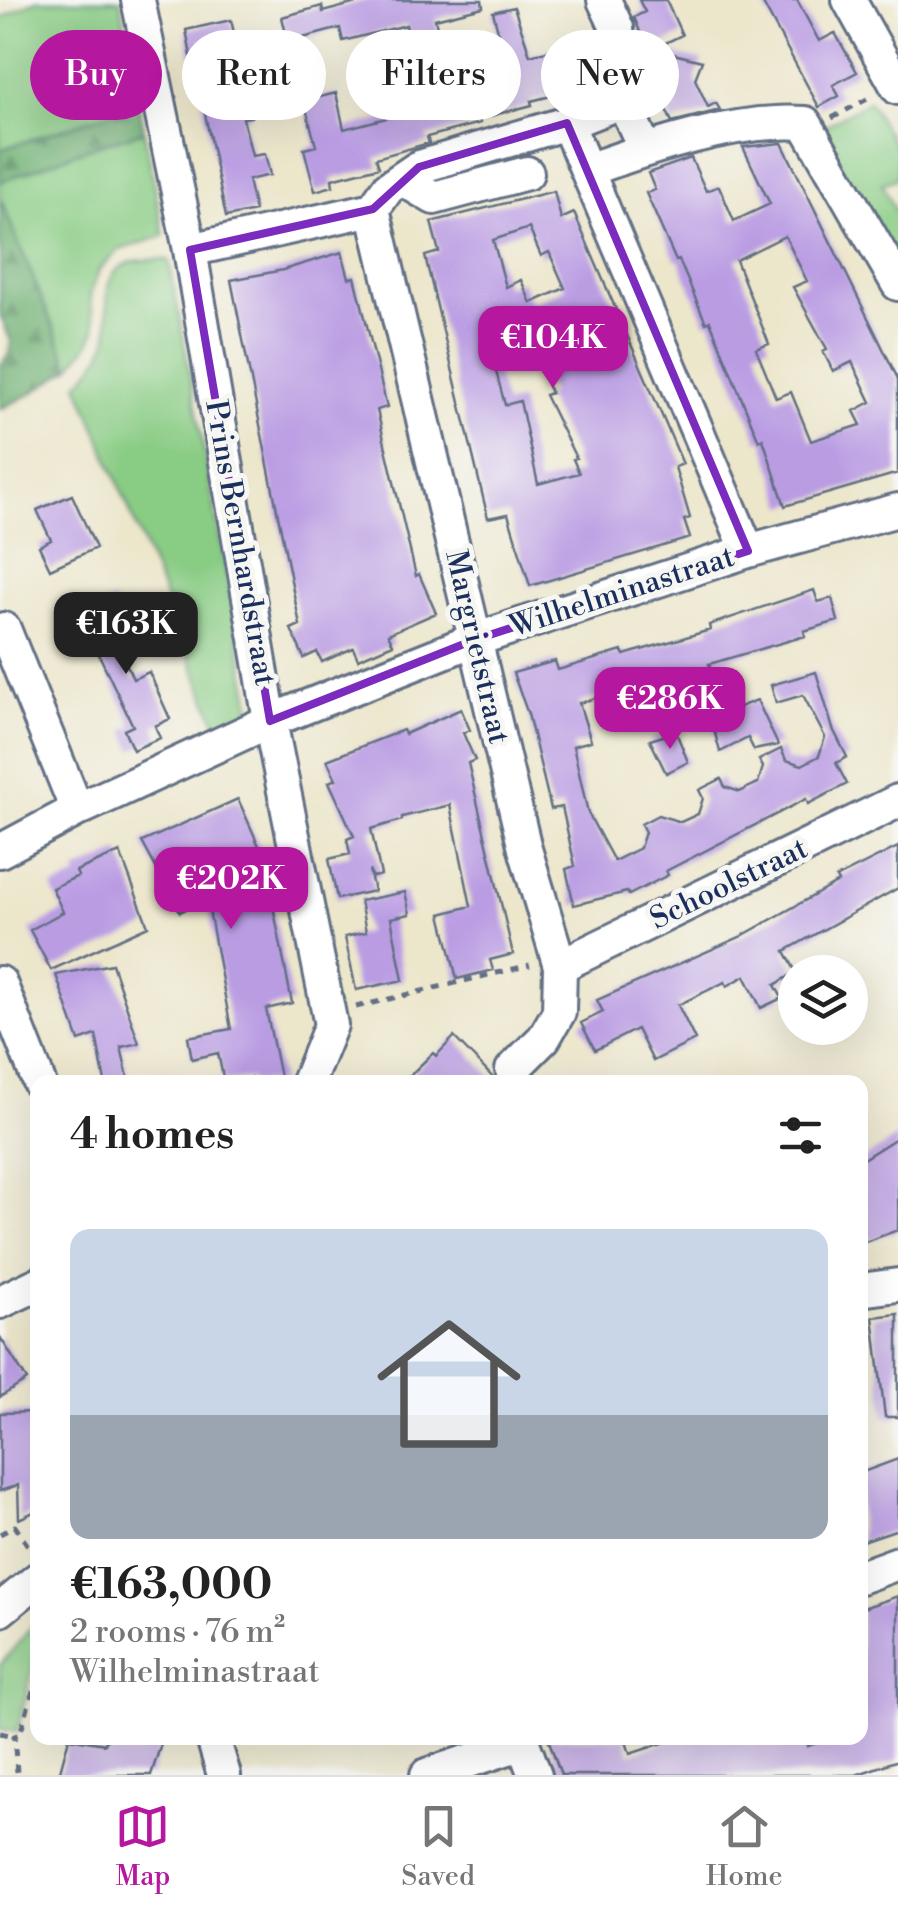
<!DOCTYPE html>
<meta charset="utf-8">
<style>
body{margin:0;font-family:"Libre Bodoni",serif;background:#f6f6f6;color:#222;height:100vh;display:flex;flex-direction:column;font-size:38px;white-space:nowrap}
*{box-sizing:border-box;margin:0}
p{font-size:32px;color:#767676}
.icon{flex:none;width:55px;height:55px;fill:none;stroke:currentColor;stroke-width:2;stroke-linecap:round;stroke-linejoin:round}
.map{position:relative;flex:1;overflow:hidden}
.details{position:absolute;left:30px;top:1075px;width:838px;height:670px;display:flex;flex-direction:column;background:#fff;border-radius:20px;box-shadow:0 10px 40px #0002}
.details>*{flex:none}
.guide{position:absolute;left:30px;top:30px;width:840px;height:90px;display:flex;gap:20px}
.tools{position:absolute;left:778px;top:955px;display:grid;gap:20px}
.tools a{display:grid;place-items:center;width:90px;height:90px;border-radius:50%;background:#fff;box-shadow:0 10px 40px #0002;font-size:50px}
.price{position:absolute;translate:-50% -85px;padding:0 22px;border-radius:20px;background:#b5179e;color:#fff;font-size:32px;line-height:65px;filter:drop-shadow(0 2px 5px #0008)}
.price::after{content:'';position:absolute;left:50%;top:60px;width:30px;height:22px;margin-left:-15px;background:inherit;clip-path:polygon(0 0,100% 0,50% 100%)}
.price.active{background:#222;color:#fff}
ul{padding:0;list-style:none}
li{display:grid;align-content:center;gap:20px;height:530px;padding:0 40px}
li+li{border-top:2px solid #e0e0e0}
li span{display:grid;place-items:center;height:310px;border-radius:20px;color:#555}
li>.icon{margin-inline-start:auto}
span .icon{width:180px;height:180px;fill:#fffc;stroke-width:1}
li b{font-size:42px}
h2{display:flex;justify-content:space-between;align-items:center;height:120px;padding:0 40px;font-size:42px}
.tag{padding:0 35px;border-radius:45px;background:#fff;box-shadow:0 10px 40px #0002;font-size:35px;line-height:90px}
.tag.active{background:#b5179e;color:#fff}
.tabs{display:flex;justify-content:space-around;align-items:center;height:140px;border-top:2px solid #e0e0e0;background:#fff;font-size:28px;color:#767676}
.tabs a{display:grid;justify-items:center;gap:5px}
.tabs .active{color:#b5179e}
.map>svg:first-child{display:block}
.green{fill:#89cc84;stroke:#527e71;stroke-width:2.5}
.forest{fill:url(#forest-firs);stroke:#447068;stroke-width:2.5}
.building{fill:#ba9ce3;fill-rule:evenodd}
.lines{fill:none;stroke-linecap:round;stroke-linejoin:round}
.minor-casing{stroke:#646f84;stroke-width:38}
.path{stroke:#646f84;stroke-width:5;stroke-dasharray:8 8;stroke-linecap:butt}
.minor{stroke:#fff;stroke-width:32}
.marked{fill:none;stroke:#7b2cbf;stroke-width:8;stroke-linejoin:round}
.labels{text-anchor:middle;dominant-baseline:central;stroke-width:10;stroke-linejoin:round;paint-order:stroke}
.street-label{font-size:30px;fill:#1b2f5e;stroke:#f6f6f2}
</style>
<div class="map">
<svg width="898" height="1775" viewBox="0 0 898 1775">
<defs>
<pattern id="forest-firs" width="22" height="20" patternUnits="userSpaceOnUse" patternTransform="scale(2.5)"><rect width="22" height="20" fill="#6eb072"/><path d="M5 1l3.5 6h-7zM16 11l3.5 6h-7z" fill="#5a9061"/></pattern>
</defs>
<rect width="100%" height="100%" fill="#f6f6f2"/>
<filter id="ink" filterUnits="userSpaceOnUse"><feTurbulence type="fractalNoise" baseFrequency=".01" numOctaves="2"/><feDisplacementMap in="SourceGraphic" scale="20" xChannelSelector="R" yChannelSelector="G"/><feConvolveMatrix kernelMatrix="1 2 1 2 8 2 1 2 1" color-interpolation-filters="sRGB"/></filter>
<filter id="wash" filterUnits="userSpaceOnUse"><feTurbulence type="fractalNoise" baseFrequency=".0048" numOctaves="4" result="noise"/><feDisplacementMap in="SourceGraphic" scale="40" xChannelSelector="R" yChannelSelector="G"/><feGaussianBlur stdDeviation="2.25" result="paint"/><feColorMatrix in="noise" values="0 0 0 0 0 0 0 0 0 0 0 0 0 0 0 0 0 1.4 0 .05"/><feComposite in="paint" operator="in"/></filter>
<g filter="url(#wash)">
<rect width="100%" height="100%" fill="#ece6cb"/>
<path class="green" d="M37,0H120L139,103L0,150V19Z
M869,101L898,152V178L882,184L898,217V271L819,129Z
M144,131L164,236L119,250L99,270L90,295L95,329L89,344L70,368L0,198V182L89,148Z
M169,260L250,701V714L220,732L78,384C90,371 105,354 108,336C111,311 96,276 129,263C139,258 158,260 169,260Z
M37,1621V1652L17,1732L0,1729V1665Z"/>
<path class="forest" d="M139,103L144,131L89,148L0,182V150Z
M0,198L70,368L31,394L0,409V366L9,353L11,341L0,314Z"/>
<g id="blocks">
<path class="building" d="M367,0H482L483,7L435,19L452,85L508,70L493,12L514,7L530,55L595,39L593,70L564,78L567,92L531,101L532,105L479,119L480,123L427,137L429,143L376,158L379,167L332,179L333,186L315,191L304,149L316,146L304,101L336,93L344,129L402,114L400,108L424,102L406,25L343,41L340,28L288,42L282,17L322,6L323,12Z
M639,0H666L682,35L653,49L702,61L695,79L708,107L716,103L720,110L672,122L640,55L648,51L634,17L645,12Z
M761,0H797L819,41L835,33L857,72L833,85L839,96L819,107Z
M231,20L237,46L191,56L186,30Z
M244,85L251,117L243,118L252,156L265,154L270,175L248,180L255,211L226,217L201,94Z
M782,143L898,379V473L785,506L763,439L759,441L710,321L706,323L679,260L676,261L646,193L655,190L648,173L691,158L706,191L719,186L734,221L770,204L743,147ZM785,236L807,281L793,287L827,349L823,351L833,371L852,362L871,402L854,411L861,425L811,441L791,392L776,398L756,349L769,344L736,260Z
M554,191L561,219L574,213L683,464L675,467L690,518L684,520L690,538L530,586L508,514L488,518L425,256L439,252L431,222ZM529,228L541,256L549,252L565,288L531,303L521,280L506,287L493,240ZM515,329L528,356L534,355L551,393L545,395L576,458L573,459L579,473L538,484L520,401L505,405L494,364L511,360L505,332Z
M342,252L349,278L355,277L387,407L377,410L416,576L419,574L436,613L388,634L393,644L358,659L353,648L322,662L317,652L304,658L291,629L300,625L231,280L283,270Z
M72,495L96,548L50,569L39,546L51,540L37,510Z
M814,590L818,602L832,598L838,621L804,631L805,636L709,664L713,676L659,693L657,684L646,688L644,683L579,703L591,741L573,746L588,813L614,861L640,848L645,832L641,824L658,815L681,822L698,814L703,798L699,790L721,779L725,787L740,792L749,787L758,783L763,767L759,760L781,749L786,760L802,765L819,756L825,737L803,695L776,703L771,685L816,672L833,729L847,757L836,763L847,784L808,804L806,799L666,871L668,875L629,895L627,892L574,905L566,869L575,866L562,807L551,809L528,714L513,673L555,661L558,670L622,651L624,655L710,630L709,625Z
M113,601L128,635L116,640L133,679L149,672L170,719L155,726L160,738L133,750L124,730L133,726L80,615Z
M757,700L778,745L754,750L748,738L720,752L711,718Z
M461,709L470,730L463,733L475,760L468,763L513,954L490,960L493,970L457,979L441,914L471,906L450,805L402,817V820L371,829L381,875L373,877L369,870L374,891L337,899L329,859L350,854L347,839L354,836L329,782L336,779L327,760L403,730L405,734Z
M676,732L688,762L666,773L650,740Z
M238,799L263,855L292,1003L266,1009L281,1082H252L251,1078L224,1082L218,1053L192,1059L188,1037L231,1029L207,899L180,912L142,842Z
M898,847V888L785,951L796,972L775,985L782,998L761,1008L745,976L727,986L725,982L678,1005L695,1040L653,1061L637,1029L595,1050L581,1023L603,1012L597,1000L740,937L838,882L836,878Z
M120,852L148,926L51,970L30,930L63,912L52,888L78,876L76,871Z
M405,892L410,914L391,918L403,980L356,990L345,937L366,932L360,901Z
M112,964L139,1043L121,1047L129,1082H105L96,1035L79,1041L56,975Z
M454,1037L497,1082H403L433,1053L436,1056Z
M898,1137V1230L860,1244V1161Z
M898,1314V1417H885L873,1317Z
M0,1337L27,1380L0,1397Z
M38,1412V1510L19,1519L18,1485L0,1491V1413Z
M898,1459V1529L860,1542V1473Z
M898,1596V1760L856,1775H561L548,1738H625L630,1754L678,1738H807L808,1746L831,1738H860V1609Z
M69,1738L105,1744L107,1738H163L151,1775H59Z"/>
</g>
</g>
<g filter="url(#ink)">
<use href="#blocks" fill-opacity="0" stroke="#646f84" stroke-width="2.5"/>
<g class="lines">
<defs>
<path id="minor" d="M138,0L190,250L270,721L331,1025L308,1082
M604,0L617,28L623,101L645,149
M849,0L898,88
M567,123L748,551
M588,170C651,147 738,118 805,123L898,284
M402,179L434,198L527,173
M373,209L525,849L560,966L559,1012L544,1038L512,1070
M190,250L373,209L388,188L419,167L567,123L623,101
M4,629L77,810
M0,851L77,810L270,721L474,640L748,551L898,510
M560,966L898,801
M0,983L39,1082
M860,1290L898,1285
M0,1302L38,1284
M860,1577L898,1563
M0,1610L38,1579
M213,1738L224,1775
M521,1738L535,1775
M427,1775L523,1743"/>
</defs>
<use href="#minor" class="minor-casing"/>
<path class="path" d="M832,118L871,97
M356,1007L530,965
M0,1534L15,1526L34,1555
M0,1733L14,1736
M17,1772L14,1736L20,1734L38,1674"/>
<use href="#minor" class="minor"/>
</g>
</g>
<path class="marked" d="M567,123L748,551L474,640L270,721L190,250L373,209L419,167Z"/>
<g class="labels">
<g class="street-label">
<text transform="translate(240 543) rotate(80)">Prins Bernhardstraat</text>
<text transform="translate(622 592) rotate(-18)">Wilhelminastraat</text>
<text transform="translate(477 647) rotate(77)">Margrietstraat</text>
<text transform="translate(729 884) rotate(-26)">Schoolstraat</text>
</g>
</g>
</svg>
<div class="tools">
<a><svg class="icon" aria-label="layers" viewBox="0 0 24 24"><path d="M12 4l9 5-9 5-9-5zM3 14l9 5 9-5"/></svg></a>
</div>
<b class="price" style="left:553px;top:391px">€104K</b>
<b class="price active" style="left:126px;top:677px">€163K</b>
<b class="price" style="left:670px;top:752px">€286K</b>
<b class="price" style="left:231px;top:932px">€202K</b>
<div class="guide">
<a class="tag active">Buy</a>
<a class="tag">Rent</a>
<a class="tag">Filters</a>
<a class="tag">New</a>
</div>
<section class="details">
<h2>4 homes<svg class="icon" aria-label="filters" viewBox="0 0 24 24"><path d="M4 7h16M4 17h16"/><circle cx="9" cy="7" r="2"/><circle cx="15" cy="17" r="2"/></svg></h2>
<ul>
<li><span style="background:linear-gradient(#c9d6e8 60%,#9aa5b1 0)"><svg class="icon" aria-label="home" viewBox="0 0 24 24"><path d="M3 11l9-7 9 7M6 9v11h12V9"/></svg></span><div><b>€163,000</b><p>2 rooms · 76 m²</p><p>Wilhelminastraat</p></div></li>
</ul>
</section>
</div>
<nav class="tabs">
<a class="active"><svg class="icon" aria-label="map" viewBox="0 0 24 24"><path d="M3 6l6-2 6 2 6-2v14l-6 2-6-2-6 2zM9 4v14M15 6v14"/></svg>Map</a>
<a><svg class="icon" aria-label="saved" viewBox="0 0 24 24"><path d="M7 4h10v16l-5-4-5 4z"/></svg>Saved</a>
<a><svg class="icon" aria-label="home" viewBox="0 0 24 24"><path d="M3 11l9-7 9 7M6 9v11h12V9"/></svg>Home</a>
</nav>
